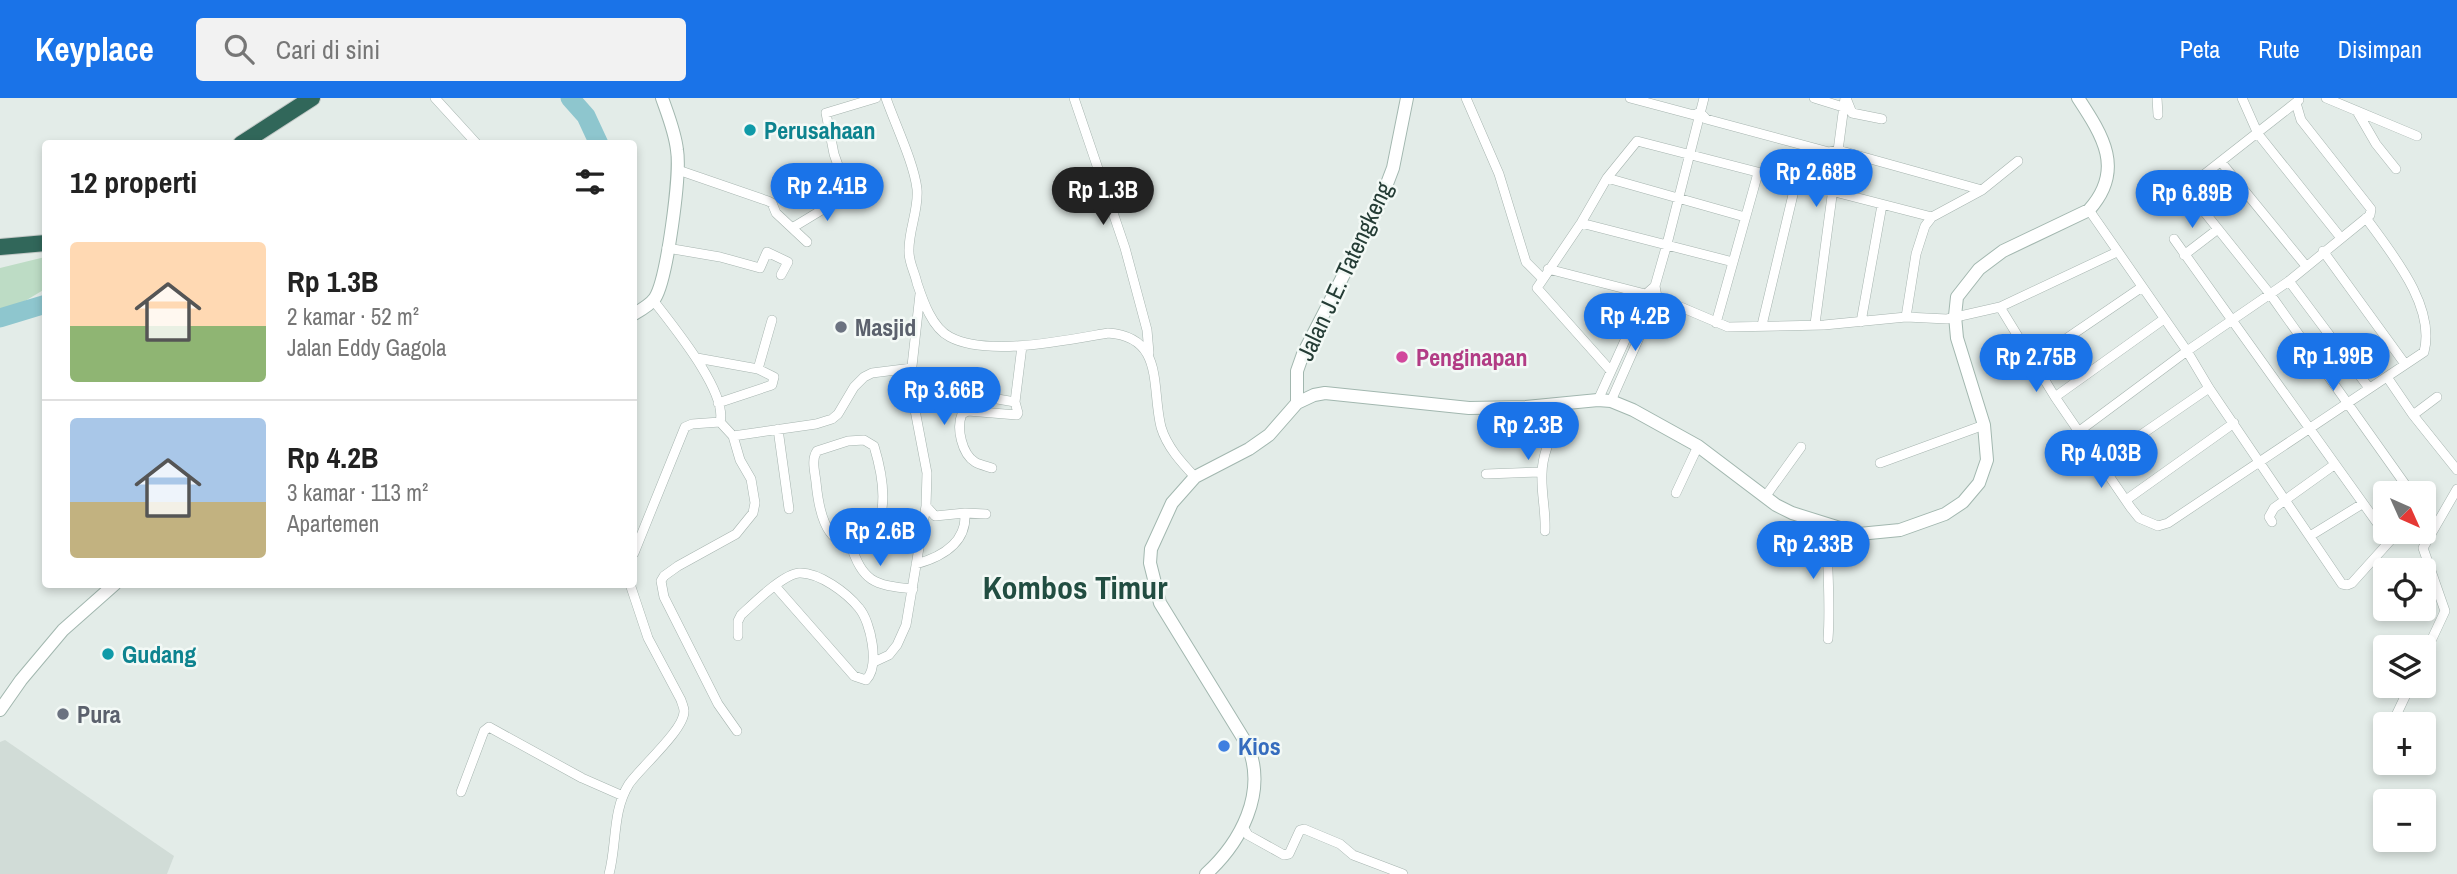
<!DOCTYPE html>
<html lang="id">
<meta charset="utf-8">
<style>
body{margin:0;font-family:"Archivo Narrow",sans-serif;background:#f2f2f2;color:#222;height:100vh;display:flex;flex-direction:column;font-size:26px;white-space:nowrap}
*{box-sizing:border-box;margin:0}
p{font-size:23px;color:#767676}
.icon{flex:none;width:38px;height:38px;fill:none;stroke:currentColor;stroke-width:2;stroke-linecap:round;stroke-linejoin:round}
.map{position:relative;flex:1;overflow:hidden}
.panel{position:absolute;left:42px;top:42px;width:595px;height:448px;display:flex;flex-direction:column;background:#fff;border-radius:7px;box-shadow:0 4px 10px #0003}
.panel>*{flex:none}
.needle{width:46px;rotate:135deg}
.buttons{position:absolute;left:2373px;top:383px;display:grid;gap:14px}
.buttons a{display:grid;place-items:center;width:63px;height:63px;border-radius:7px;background:#fff;box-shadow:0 4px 10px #0003;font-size:35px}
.price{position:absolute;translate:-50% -60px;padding:0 16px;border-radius:24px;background:#1a73e8;color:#fff;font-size:23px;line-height:46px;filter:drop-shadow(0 2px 4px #0008)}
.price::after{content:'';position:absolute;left:50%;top:42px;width:21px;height:16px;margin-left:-10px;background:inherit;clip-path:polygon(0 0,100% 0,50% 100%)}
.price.selected{background:#222;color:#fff}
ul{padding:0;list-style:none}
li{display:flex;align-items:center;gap:21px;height:175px;padding:0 28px}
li+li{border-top:2px solid #e0e0e0}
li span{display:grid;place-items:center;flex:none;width:196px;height:140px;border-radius:7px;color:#555}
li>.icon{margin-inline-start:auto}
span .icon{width:84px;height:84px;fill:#fffc;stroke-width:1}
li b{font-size:30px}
h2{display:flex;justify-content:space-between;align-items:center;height:84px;padding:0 28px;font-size:30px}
header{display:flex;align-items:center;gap:42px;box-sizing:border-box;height:98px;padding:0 35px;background:#1a73e8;color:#fff}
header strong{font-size:33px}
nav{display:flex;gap:38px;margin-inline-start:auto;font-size:24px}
.search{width:490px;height:63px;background:#f2f2f2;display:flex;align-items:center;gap:18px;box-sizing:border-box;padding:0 24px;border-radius:7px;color:#767676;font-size:26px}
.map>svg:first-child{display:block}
.built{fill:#d1dcd7}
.green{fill:#bddcc5}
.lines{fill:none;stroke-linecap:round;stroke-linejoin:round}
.river{stroke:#8ec6ce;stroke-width:19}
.street-casing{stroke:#a6b4af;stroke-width:10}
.secondary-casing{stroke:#a2b7af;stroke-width:14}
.highway-casing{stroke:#c2c8c6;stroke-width:18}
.street{stroke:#fff;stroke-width:9}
.secondary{stroke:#fff;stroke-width:12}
.highway{stroke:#31675a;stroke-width:16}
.culture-dot{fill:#0f9aa8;stroke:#f3f9f6;stroke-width:2.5}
.worship-dot{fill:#6b7280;stroke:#f3f9f6;stroke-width:2.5}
.hotel-dot{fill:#d1479c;stroke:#f3f9f6;stroke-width:2.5}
.shop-dot{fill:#3f7fe0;stroke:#f3f9f6;stroke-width:2.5}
.labels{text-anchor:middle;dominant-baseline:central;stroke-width:5;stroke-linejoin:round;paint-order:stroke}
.culture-label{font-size:24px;font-weight:bold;fill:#0d838f;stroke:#f3f9f6;text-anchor:start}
.street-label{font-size:24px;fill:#243c35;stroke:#f3f9f6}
.worship-label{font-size:24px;font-weight:bold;fill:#5b616d;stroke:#f3f9f6;text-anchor:start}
.hotel-label{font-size:24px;font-weight:bold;fill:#b23c85;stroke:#f3f9f6;text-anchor:start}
.shop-label{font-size:24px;font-weight:bold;fill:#366cbe;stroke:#f3f9f6;text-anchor:start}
.district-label{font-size:32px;font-weight:bold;fill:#214d41;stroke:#f3f9f6}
</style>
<header>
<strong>Keyplace</strong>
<div class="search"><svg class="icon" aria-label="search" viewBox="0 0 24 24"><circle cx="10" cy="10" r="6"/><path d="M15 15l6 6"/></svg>Cari di sini</div>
<nav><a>Peta</a><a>Rute</a><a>Disimpan</a></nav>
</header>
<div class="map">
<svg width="2457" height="776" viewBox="0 0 2457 776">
<rect width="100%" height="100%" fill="#e3ece8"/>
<path class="built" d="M5,642L174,758L167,776H0V644Z"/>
<path class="green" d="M45,159V191L0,218V170Z"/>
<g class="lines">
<path class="river" d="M570,0L586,18L599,46
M0,220L46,206"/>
<defs>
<path id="street" d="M435,0L477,46
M886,0C895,26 914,65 917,91C919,112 908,133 909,154C909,165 915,175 917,185C923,203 932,230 950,239C988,259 1067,242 1108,235C1165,239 1151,289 1161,329C1167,349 1181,364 1195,379
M1074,0L1125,150L1147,232L1149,255
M1466,0L1499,76L1526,164L1542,180
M1630,0L1694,17L1700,14L1706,21L1829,54L1838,52L1982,92
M1814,0L1843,9
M1846,0L1852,15L1882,21
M2157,0L2158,17
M2242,0L2258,36L2341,140
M2326,0L2417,38
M2358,15L2376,46L2396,71
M2221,64L2306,168
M678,72L768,103L772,105L776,115L807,144
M1607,80L1745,119
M2186,91L2270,196L2412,396
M2169,104L2299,2
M2089,112L2187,253L2209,290L2342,486L2347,487L2352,485L2398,434
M1581,125L1733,164
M792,130L848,96L834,56L826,15L876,0
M2174,141L2390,443
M667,150L720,159L760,170L767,154L788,164L781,177
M2323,153L2405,266
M2184,157L2218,131
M1548,171L1657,199L1728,229L1824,227L1906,219L1947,221L2000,209L2117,154
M2289,183L2369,290
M1655,188L1667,146L1704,0
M653,202C672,227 728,294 720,324L733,338L740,362L751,381L755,405L753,415L736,436L678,468L664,478L661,483L664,499L718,606L737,633
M2000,209L2055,299L2131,410L2139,420L2158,428L2168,425L2424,254C2436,208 2392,156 2366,120
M1906,219L1916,156L1925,128L1932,119L1982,92L2018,63
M1861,224L1882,107
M1716,225L1758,75
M1815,226L1845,0
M1762,227L1796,84
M697,260L758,271L774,279L772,287L718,305
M2032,264L2142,189
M758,271L772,222
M1610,272L1537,190L1581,125L1607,80L1637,43L1932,119
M2387,279L2413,317L2437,299
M910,286L1015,304L1022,248
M2055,299L2164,221
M1598,302L1646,196L1655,188L1657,199L1611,303
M2413,317L2457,372
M778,331L789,411
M2078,334L2187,253L2289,183L2370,117L2371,111L2301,22L2296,5
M733,338L816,326L832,321L838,316L854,289L864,279L872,275L912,270
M848,343L864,342L874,348C881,371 888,405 877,428C873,436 864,441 856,443C824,452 818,405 816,384C815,374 811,362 817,353Z
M1880,365L1984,327
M2100,365L2209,290
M992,370C986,368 980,367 975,364C962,356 956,330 962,316L968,313L1017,317L1018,315L1015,304
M1486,376L1541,374
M1676,395L1698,348
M1765,399L1801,349
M2126,402L2234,325
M926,408L935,418L965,415L986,416
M2272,424L2269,419L2274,410L2334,367
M1545,433C1546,413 1541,395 1542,376C1542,352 1556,329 1565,307
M2310,438L2362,406
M850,445C863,484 873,487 913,491
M634,455L685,329L692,326L720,324
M916,466C941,459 967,445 965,415
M738,538V523L741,517C753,506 783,476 799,475C819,474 847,495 859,510C871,524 880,568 866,582L854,578L775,488
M1828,541C1831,503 1826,465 1828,427
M2424,558L2445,513L2423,450L2457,391
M874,564L889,557L897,547L906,527L926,408L927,375L910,286L920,196
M2392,626L2410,588
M461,694L484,633L489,629L582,680L623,698
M1243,729L1248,737L1284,757L1289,756L1300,732L1304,731L1340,746L1353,757L1403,776
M609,776C617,747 612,713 629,686C640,670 685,631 684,613C684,609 682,606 681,602L648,540L630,486"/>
<path id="secondary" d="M634,216C641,212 650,207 655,200C667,181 681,76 677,52C675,34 668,17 662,0
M1297,305V273L1303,256L1377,112L1393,70L1407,0
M0,612L21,582L63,532L115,486
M1206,776C1241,744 1267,695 1248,648L1160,505L1150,465L1151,451L1172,405L1195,379L1249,351L1269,337L1297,305L1314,297L1325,295L1469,310L1526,309L1598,302L1611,303L1633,312L1698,348L1776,407L1792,415L1859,436L1900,432L1945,416L1963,404L1979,385L1987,362L1984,327L1957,240L1955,218L1957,199L1979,171L2003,153L2089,112C2125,72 2103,38 2078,0"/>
<path id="highway" d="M241,46L312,0
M0,149L46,145"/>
</defs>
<use href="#street" class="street-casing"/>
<use href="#secondary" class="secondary-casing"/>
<use href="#highway" class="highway-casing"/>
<use href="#street" class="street"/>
<use href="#secondary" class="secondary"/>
<use href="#highway" class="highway"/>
</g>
<g class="culture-dot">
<circle cx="750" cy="32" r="7"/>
<circle cx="108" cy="556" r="7"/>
</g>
<g class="worship-dot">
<circle cx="841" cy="229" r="7"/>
<circle cx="63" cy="616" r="7"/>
</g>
<circle class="hotel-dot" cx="1402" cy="259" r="7"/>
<circle class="shop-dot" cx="1224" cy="648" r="7"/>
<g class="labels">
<g class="culture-label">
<text x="764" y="32">Perusahaan</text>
<text x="122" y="556">Gudang</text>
</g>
<g class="street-label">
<text transform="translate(1344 173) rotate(-65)">Jalan J.E. Tatengkeng</text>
</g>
<g class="worship-label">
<text x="855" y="229">Masjid</text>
<text x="77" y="616">Pura</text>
</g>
<g class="hotel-label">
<text x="1416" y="259">Penginapan</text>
</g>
<g class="shop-label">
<text x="1238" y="648">Kios</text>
</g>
<g class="district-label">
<text x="1075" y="489">Kombos Timur</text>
</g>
</g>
</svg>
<div class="buttons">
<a><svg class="needle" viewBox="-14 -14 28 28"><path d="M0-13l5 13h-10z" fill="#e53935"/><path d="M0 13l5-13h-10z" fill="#767676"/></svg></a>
<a><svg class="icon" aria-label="locate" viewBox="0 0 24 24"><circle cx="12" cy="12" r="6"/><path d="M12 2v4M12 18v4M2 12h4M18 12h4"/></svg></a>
<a><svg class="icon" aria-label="layers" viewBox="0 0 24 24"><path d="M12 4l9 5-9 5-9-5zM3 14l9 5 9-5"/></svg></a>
<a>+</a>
<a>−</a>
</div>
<b class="price" style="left:1816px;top:111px">Rp 2.68B</b>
<b class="price" style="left:827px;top:125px">Rp 2.41B</b>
<b class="price selected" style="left:1103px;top:129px">Rp 1.3B</b>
<b class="price" style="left:2192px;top:132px">Rp 6.89B</b>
<b class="price" style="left:1635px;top:255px">Rp 4.2B</b>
<b class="price" style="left:2333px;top:295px">Rp 1.99B</b>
<b class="price" style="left:2036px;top:296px">Rp 2.75B</b>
<b class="price" style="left:944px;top:329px">Rp 3.66B</b>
<b class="price" style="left:1528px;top:364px">Rp 2.3B</b>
<b class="price" style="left:2101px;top:392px">Rp 4.03B</b>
<b class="price" style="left:880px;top:470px">Rp 2.6B</b>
<b class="price" style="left:1813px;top:483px">Rp 2.33B</b>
<section class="panel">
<h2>12 properti<svg class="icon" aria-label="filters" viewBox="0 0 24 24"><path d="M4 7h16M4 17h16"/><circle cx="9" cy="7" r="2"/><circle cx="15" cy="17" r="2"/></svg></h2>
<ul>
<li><span style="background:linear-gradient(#ffd9b3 60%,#8fb573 0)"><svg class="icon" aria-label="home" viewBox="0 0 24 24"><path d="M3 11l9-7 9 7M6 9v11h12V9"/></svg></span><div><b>Rp 1.3B</b><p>2 kamar · 52 m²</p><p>Jalan Eddy Gagola</p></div></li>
<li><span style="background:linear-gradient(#a9c7e8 60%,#c2b280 0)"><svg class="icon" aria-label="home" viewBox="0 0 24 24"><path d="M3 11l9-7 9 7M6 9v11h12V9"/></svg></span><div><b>Rp 4.2B</b><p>3 kamar · 113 m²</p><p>Apartemen</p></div></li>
</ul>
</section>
</div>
